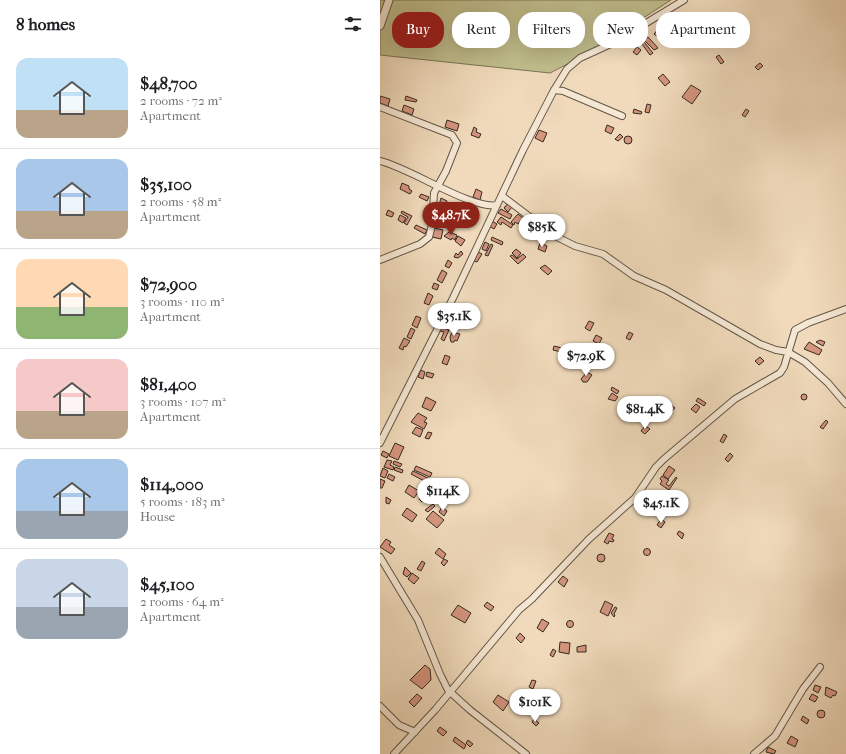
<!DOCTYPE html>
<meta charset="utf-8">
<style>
body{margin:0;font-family:"IM FELL French Canon",serif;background:#f6f6f6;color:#202124;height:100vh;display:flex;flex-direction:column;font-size:15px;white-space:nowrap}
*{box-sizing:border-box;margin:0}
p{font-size:13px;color:#757577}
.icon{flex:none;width:22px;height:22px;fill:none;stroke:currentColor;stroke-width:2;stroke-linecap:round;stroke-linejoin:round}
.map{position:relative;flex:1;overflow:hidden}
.panel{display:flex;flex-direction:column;background:#fff;width:380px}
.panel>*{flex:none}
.hud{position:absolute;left:12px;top:12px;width:380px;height:36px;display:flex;gap:8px}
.price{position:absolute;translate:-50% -34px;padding:0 9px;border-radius:14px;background:#fff;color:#222;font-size:13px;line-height:26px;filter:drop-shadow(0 1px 2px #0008)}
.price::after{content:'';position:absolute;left:50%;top:24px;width:12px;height:9px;margin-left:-6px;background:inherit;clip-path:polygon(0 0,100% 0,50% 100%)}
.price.current{background:#8f2418;color:#fff}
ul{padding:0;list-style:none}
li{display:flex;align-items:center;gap:12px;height:100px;padding:0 16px}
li+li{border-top:1px solid #e0e0e0}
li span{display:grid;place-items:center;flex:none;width:112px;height:80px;border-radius:12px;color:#555}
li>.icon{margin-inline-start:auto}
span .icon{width:48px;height:48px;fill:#fffc;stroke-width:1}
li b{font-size:17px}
h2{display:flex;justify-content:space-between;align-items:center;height:48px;padding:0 16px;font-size:17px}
.tag{padding:0 14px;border-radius:16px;background:#fff;box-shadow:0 4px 16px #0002;font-size:14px;line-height:36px}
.tag.current{background:#8f2418;color:#fff}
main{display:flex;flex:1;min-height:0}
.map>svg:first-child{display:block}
.green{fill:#c0bd8c;stroke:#7a7456}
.building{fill:#d5947e;stroke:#342b21}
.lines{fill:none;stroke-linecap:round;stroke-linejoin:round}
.minor-casing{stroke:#635748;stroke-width:8}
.tertiary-casing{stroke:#635748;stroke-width:9}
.minor{stroke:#f5e7d3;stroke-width:6}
.tertiary{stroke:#f5e7d3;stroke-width:7}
</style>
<main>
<section class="panel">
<h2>8 homes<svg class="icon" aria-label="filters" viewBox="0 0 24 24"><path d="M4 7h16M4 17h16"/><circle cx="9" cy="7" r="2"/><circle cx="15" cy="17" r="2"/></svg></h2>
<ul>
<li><span style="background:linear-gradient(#bfe0f5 65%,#b9a48a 0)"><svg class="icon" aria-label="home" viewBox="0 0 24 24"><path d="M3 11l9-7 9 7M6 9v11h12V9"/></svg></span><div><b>$48,700</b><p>2 rooms · 72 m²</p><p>Apartment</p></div></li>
<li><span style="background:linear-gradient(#a9c7e8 65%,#b9a48a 0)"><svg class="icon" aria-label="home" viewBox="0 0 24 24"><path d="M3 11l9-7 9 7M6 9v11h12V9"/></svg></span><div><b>$35,100</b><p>2 rooms · 58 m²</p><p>Apartment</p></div></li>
<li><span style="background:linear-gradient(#ffd9b3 60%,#8fb573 0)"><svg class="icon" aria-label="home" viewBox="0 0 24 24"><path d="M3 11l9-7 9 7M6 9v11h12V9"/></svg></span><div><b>$72,900</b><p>3 rooms · 110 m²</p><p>Apartment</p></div></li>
<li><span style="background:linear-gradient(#f6c9c9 65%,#b9a48a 0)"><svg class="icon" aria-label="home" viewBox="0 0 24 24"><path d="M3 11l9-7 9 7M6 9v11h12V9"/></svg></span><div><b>$81,400</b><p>3 rooms · 107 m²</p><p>Apartment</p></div></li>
<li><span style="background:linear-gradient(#a9c7e8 65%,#9aa5b1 0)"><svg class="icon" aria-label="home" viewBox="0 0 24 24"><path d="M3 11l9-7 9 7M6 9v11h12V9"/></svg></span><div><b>$114,000</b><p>5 rooms · 183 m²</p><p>House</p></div></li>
<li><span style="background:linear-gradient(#c9d6e8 60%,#9aa5b1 0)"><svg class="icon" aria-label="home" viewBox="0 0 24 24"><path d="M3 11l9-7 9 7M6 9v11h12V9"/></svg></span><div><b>$45,100</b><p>2 rooms · 64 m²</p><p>Apartment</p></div></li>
</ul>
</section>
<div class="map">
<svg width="466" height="754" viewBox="0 0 466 754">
<rect width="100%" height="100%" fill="#f0dabb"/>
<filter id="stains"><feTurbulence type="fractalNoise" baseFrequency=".005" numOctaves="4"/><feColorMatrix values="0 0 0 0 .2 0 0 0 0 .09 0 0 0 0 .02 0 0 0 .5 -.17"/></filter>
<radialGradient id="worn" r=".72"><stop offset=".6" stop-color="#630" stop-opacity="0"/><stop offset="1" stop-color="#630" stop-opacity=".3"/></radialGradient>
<path class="green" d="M0,0H291L209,53L170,73L0,55Z"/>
<path class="building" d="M280,27L284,31L278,37L274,34Z
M262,34L266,37L259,42L255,39Z
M310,34L314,37L309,43L305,40Z
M268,37L278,48L274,50L264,40Z
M324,37L328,40L322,46L319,43Z
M264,42L273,53L270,55L262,44Z
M257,47L261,50L257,55L253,52Z
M339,55L344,62L341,64L336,57Z
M380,63L383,66L378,70L375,67Z
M283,74L290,82L285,86L278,78Z
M311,85L321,91L312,104L302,97Z
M0,96L10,99L8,106L0,103Z
M26,96L37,100L36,102L25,100Z
M267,104L271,105L269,113L265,112Z
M24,105L34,109L32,115L22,111Z
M254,109L262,112L261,114L253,113Z
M366,109L369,111L365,117L362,115Z
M67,120L79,124L77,131L65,127Z
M227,125L234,128L231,134L225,131Z
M94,127L97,129L96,132L101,134L99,138L91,135Z
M159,130L167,133L163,142L155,138Z
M240,134L243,137L238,141L235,139Z
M244 140a4 4 0 1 1 8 0a4 4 0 1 1-8 0Z
M22,183L29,186V189L32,191L30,194L20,189Z
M96,189L102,192L100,200L93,197Z
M41,194L49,197L47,201L39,197Z
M61,198L67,201L65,207L70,209L68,213L58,209Z
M128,203L132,207L128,212L124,208Z
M121,209L132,215L130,219L118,213Z
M8,210L14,213L12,217L6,215Z
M22,211L32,216L27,225L24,223L28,217L21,213Z
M86,213L95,218L93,221L91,220L89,223L82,219Z
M138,214L143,218L138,224L135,222L134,225L131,222Z
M20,215L26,218L23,223L18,220Z
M145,216L157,224L155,228L143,220Z
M121,217L133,225L131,228L122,222L121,225L117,222Z
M112,221L117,224L114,229L109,226Z
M36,225L47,230L45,234L34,228Z
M150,226L154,229L149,234L146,232Z
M54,228L63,230L61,239L52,237Z
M69,232L77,235L75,240L72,238L71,240L64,236Z
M78,236L85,240L81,246L75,241Z
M112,237L123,242L122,245L111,240Z
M105,242L109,244L106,251L102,249Z
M160,243L167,246L165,252L158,249Z
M111,244L113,245L108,256L105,255Z
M136,249L141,253L137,258L132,253Z
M81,251L83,254L78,258L74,257L76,253L78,255Z
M98,252L102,254L97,262L94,261Z
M143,254L146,257L138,264L130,256L132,255L137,259Z
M68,260L72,263L69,268L65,266Z
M165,265L172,271L168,275L160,268Z
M62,270L67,273L62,283L57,280Z
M54,283L59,285L57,290L52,288Z
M48,293L53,296L49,305L44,303Z
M36,316L41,318L37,328L32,325Z
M209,321L214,323L210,331L205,328Z
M61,327L69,330L64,341L61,339L64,332L60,331Z
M31,328L35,330L31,339L27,337Z
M72,332L80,334L77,341L75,340L74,342H71L70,337Z
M249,332L253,334L250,340L246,338Z
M216,335L222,338L219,344L213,341Z
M24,338L30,341L26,347L24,346L23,350L19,348Z
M440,340L445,342L443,346L436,342Z
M429,342L442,350L439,355L424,349Z
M174,346L182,348L181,352L173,350Z
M188,349L194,355L191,358L185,351Z
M65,355L70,357L67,365L62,363Z
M223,357L227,360L223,365L219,362Z
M380,357L384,361L379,365L375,361Z
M41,370L45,372L43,379L38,377Z
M47,372L54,374L52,378L46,376Z
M207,372L212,375L207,382H203L201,379Z
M232,387L239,391L237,394L231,390Z
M232,393L238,397L235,401L228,399Z
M421 397a3 3 0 1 1 6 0a3 3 0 1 1-6 0Z
M46,397L56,402L51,411L42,407Z
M318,398L326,403L324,406L316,401Z
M316,404L320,407L316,413L311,409Z
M291,405L295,408L290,413L287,411Z
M260,408L263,410L257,417L254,414Z
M38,413L47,418L44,422L47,423L44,429L31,422Z
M446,420L448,422L443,429L440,427Z
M265,426L270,429L265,434L261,431Z
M36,427L43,430L40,437L32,433Z
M48,432L52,433L49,439L45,438Z
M344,434L347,436L343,443L340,441Z
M15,443L24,447L18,460L9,456Z
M3,451L9,454L7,458L1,455Z
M350,453L353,456L348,462L345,459Z
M7,460L12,461L10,465L14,467L13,470L4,467Z
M14,461L22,464L20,467L13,464Z
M36,466L52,473L50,477L34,470Z
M289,466L295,470L288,479L283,475Z
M15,467L23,470L22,473L14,470Z
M3,468L8,471L5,478L0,476Z
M33,471L50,479L48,483L31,474Z
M9,474L15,477L13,481L7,478Z
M282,476L289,480L286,484L289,486L296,477L297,478L289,490L280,484L282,481L280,479Z
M0,479L5,481L2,488H0Z
M29,485L39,491L34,498L25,492Z
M43,495L46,498L42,502L39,499Z
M6,497L11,500L9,504L6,503Z
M53,504L55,506L48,512L45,510Z
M62,507L67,511L64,516L59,512Z
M27,508L37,515L32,522L22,515Z
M53,511L64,520L57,528L46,519Z
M281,519L285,522L281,528L277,525Z
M299,531L304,534L302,539L297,534Z
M229,533L234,535L232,539L234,540L233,542L229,541L228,544L224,542Z
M6,539L11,542L9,545L15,549L11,554L0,547Z
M59,548L66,554L63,559L55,553Z
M263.5 552a3.5 3.5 0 1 1 7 0a3.5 3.5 0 1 1-7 0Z
M217 558a4 4 0 1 1 8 0a4 4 0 1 1-8 0Z
M64,559L68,561L64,566L61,563Z
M42,561L45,563L41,571L37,569Z
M25,567L31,573L27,577L23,574Z
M32,573L39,578L34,584L28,579Z
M183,576L188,580L184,587L178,582Z
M225,601L233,605L228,616L220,612Z
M107,602L114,607L111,611L104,606Z
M78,605L91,613L85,623L71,615Z
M235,607L237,608L234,614L235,615L234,617L231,613Z
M162,619L169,623L163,632L157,628Z
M186.5 624a3.5 3.5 0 1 1 7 0a3.5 3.5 0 1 1-7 0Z
M140,633L145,638L141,643L136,638Z
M180,642L190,643L189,654L179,652Z
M206,645V652H197V647Z
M173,649L176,651L173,657L170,655Z
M45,665L50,669L51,680L42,689L30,680Z
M152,680L156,681L153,689L149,687Z
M435,685L441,687L438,693L433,690Z
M446,687L457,692L455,696L453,695L451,698L445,695Z
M37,694L42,698L34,707L29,702Z
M432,694L438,697L435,702L429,699Z
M118,695L129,702L123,711L113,702Z
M437 714a4 4 0 1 1 8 0a4 4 0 1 1-8 0Z
M423,716L429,720L427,724L421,720Z
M154,719L159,723L156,726L152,722Z
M60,727L67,732L63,736L57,731Z
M411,736L418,740L415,747L407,743Z
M75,737L86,745L84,749L73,741Z
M88,740L93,744L90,747L86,743Z
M388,747L396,751L394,754L386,752Z"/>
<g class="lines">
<defs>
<path id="minor" d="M174,90L183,91L242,116
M0,107L72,135L77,143L66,171L54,193L52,225L49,237L40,244L0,260
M0,161C30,168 92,210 117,205
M122,196L175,236L195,246L223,254L254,276L286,290L380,344L396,350L408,352L425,362L448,383L466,404
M0,443L73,298L143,150L174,90L187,69L200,58L235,42L304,0
M0,557L38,620L60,674L68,690L90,710L146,754
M0,706L19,725L35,732
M14,754L55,710L139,610L152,599L209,539L255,498L276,467L284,459L355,399L400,373L404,367L415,330L428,323L466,309
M374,754L395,736L423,689L440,667"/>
<path id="tertiary" d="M0,26L9,0"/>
</defs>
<use href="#minor" class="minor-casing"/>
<use href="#tertiary" class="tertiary-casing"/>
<use href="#minor" class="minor"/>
<use href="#tertiary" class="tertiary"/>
</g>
<rect width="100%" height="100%" filter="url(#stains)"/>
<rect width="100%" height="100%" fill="url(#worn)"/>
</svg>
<b class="price current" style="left:71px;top:236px">$48.7K</b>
<b class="price" style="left:162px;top:248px">$85K</b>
<b class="price" style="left:74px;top:337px">$35.1K</b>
<b class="price" style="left:206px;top:377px">$72.9K</b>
<b class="price" style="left:265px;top:430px">$81.4K</b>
<b class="price" style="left:63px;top:512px">$114K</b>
<b class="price" style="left:281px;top:524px">$45.1K</b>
<b class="price" style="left:155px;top:723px">$101K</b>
<div class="hud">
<a class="tag current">Buy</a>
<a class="tag">Rent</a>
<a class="tag">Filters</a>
<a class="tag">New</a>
<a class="tag">Apartment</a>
</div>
</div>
</main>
